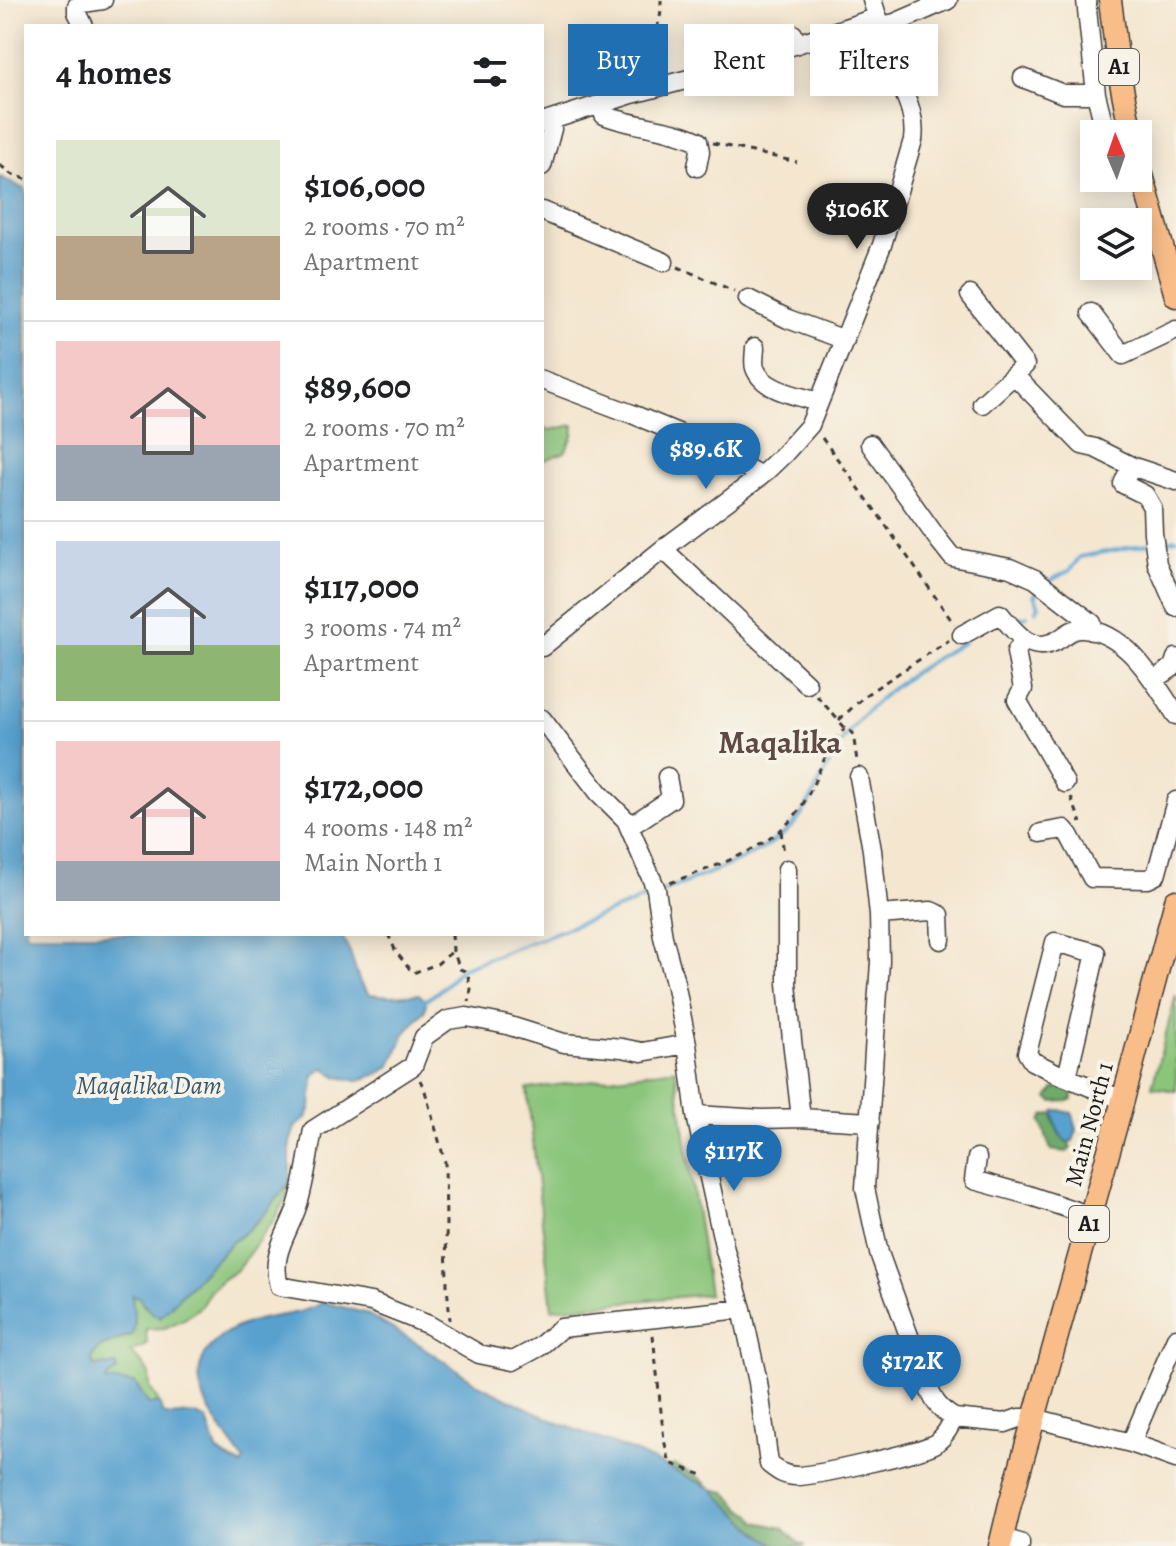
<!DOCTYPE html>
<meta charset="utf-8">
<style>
body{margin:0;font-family:Alegreya,serif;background:#f6f6f6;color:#202124;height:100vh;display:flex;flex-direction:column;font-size:30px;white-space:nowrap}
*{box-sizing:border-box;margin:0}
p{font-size:26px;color:#757577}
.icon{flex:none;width:44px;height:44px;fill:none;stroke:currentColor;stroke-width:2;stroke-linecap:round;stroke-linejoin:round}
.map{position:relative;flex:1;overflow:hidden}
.sheet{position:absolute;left:24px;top:24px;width:520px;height:912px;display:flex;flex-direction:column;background:#fff;border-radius:0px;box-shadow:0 4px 20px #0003}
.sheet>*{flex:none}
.hud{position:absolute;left:568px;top:24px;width:488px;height:72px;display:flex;gap:16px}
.needle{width:52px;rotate:358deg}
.buttons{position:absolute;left:1080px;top:120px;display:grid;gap:16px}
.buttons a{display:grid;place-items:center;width:72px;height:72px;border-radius:0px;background:#fff;box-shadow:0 4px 20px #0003;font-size:40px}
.price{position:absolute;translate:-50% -68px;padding:0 18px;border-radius:28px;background:#1f6fb2;color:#fff;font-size:26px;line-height:52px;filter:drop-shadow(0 2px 4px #0008)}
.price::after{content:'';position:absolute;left:50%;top:48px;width:24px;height:18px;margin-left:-12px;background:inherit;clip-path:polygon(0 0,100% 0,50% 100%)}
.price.current{background:#222;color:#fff}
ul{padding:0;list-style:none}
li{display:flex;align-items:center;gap:24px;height:200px;padding:0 32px}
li+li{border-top:2px solid #e0e0e0}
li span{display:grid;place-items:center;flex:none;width:224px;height:160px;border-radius:0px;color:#555}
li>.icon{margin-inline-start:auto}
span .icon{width:96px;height:96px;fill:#fffc;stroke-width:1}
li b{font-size:34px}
h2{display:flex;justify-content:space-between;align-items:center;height:96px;padding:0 32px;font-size:34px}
.chip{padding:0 28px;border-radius:0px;background:#fff;box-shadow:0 4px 20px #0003;font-size:28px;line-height:72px}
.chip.current{background:#1f6fb2;color:#fff}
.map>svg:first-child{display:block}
.green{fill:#8ac57a;stroke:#53704b;stroke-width:2}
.forest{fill:#6faa6a;stroke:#466343;stroke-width:2}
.water{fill:#58a1cf;stroke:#3a5e76;stroke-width:2}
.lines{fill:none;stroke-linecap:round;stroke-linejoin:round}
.stream{stroke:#58a1cf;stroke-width:4}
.minor-casing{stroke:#3c3a37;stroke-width:21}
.major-casing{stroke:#3c3a37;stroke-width:25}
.path{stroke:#3c3a37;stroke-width:3;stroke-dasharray:6 6;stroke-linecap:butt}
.minor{stroke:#fff;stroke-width:18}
.major{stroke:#f8bd89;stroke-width:22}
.labels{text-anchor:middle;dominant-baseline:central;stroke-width:8;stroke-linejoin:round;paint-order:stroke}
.shield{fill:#f7f3e8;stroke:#5e5c59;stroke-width:2}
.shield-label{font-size:22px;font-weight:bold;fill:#1c1c1c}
.street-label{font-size:24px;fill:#1c1c1c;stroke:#f7f3e8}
.water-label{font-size:26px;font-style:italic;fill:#37586d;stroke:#f7f3e8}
.district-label{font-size:32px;font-weight:bold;fill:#5e4945;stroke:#f7f3e8}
</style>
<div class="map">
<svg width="1176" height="1546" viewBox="0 0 1176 1546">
<rect width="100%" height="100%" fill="#f7f3e8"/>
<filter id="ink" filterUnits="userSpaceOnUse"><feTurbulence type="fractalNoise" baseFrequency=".0125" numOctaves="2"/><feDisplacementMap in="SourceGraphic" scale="16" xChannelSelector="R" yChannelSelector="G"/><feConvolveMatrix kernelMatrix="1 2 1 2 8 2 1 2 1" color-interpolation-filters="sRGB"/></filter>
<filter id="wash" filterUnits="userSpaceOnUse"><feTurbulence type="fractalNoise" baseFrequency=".006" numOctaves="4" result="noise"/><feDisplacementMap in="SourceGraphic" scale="32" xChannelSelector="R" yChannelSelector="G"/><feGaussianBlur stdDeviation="1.8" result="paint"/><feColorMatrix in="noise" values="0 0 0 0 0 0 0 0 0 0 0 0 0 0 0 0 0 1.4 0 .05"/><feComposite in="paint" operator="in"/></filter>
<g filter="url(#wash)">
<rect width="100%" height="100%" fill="#f4e6cf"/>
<path class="green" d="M574,425L573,436L565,452L542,461V427L550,430Z
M1176,995V1091L1152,1087Z
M675,1069L709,1294L552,1309L527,1089Z
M290,1181L286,1198L275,1218L237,1270L222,1280L210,1291L201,1306L186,1318L165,1328L146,1329L147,1345L130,1352L143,1364L149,1374L150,1387L159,1403L149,1405L135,1383L106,1382L107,1378L117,1370V1365L93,1366L92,1357L100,1347L133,1334L132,1295L140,1297L143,1305L160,1317L232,1242C257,1225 273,1205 290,1181Z"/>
<path class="forest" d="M1055,1088H1065L1073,1094V1099L1069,1101L1053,1102L1048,1098Z
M1054,1114C1053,1124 1061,1140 1069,1143L1071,1148L1067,1152L1051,1150L1041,1121L1045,1115Z
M674,1465L697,1476L712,1489L726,1492L733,1498L741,1508L752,1515L757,1522L783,1528L799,1543L806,1546H764L664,1469Z"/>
<path class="water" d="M0,177L26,190V934H341L350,952L360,983L369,994L390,996L419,994L426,1001L425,1010L404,1035L391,1065L381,1073L357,1081L338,1077L324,1068L314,1075L311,1107L307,1117L295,1127L290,1143V1181C273,1205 257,1225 232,1242L160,1317C150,1313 144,1307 140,1297L132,1295L135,1325L133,1334L100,1347L92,1357L93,1366L117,1365V1370L107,1378L106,1381L135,1383L149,1405L159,1403L163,1414C175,1419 183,1412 195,1415C196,1415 206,1419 207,1420L217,1451L227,1458L241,1465L244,1461C223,1429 179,1385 210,1347C223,1332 239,1325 258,1320C280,1314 302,1315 323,1302L365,1313L417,1343L478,1384L556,1422L637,1453L711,1488L756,1531L777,1546H0Z
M1060,1110L1072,1113L1073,1115L1077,1130L1073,1141L1067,1143C1059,1136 1053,1122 1054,1111Z"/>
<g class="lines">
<path class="stream" d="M1161,542L1176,539
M1049,581L1069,571L1080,557L1147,544
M1036,611L1039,606L1034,595L1038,591
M1014,620L1027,616
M664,891C699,877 763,855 789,829C812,807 822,773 839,746C869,699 916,669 964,642
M421,1002C437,995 449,982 460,969L628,905L650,895"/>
</g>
</g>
<g filter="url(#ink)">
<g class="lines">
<defs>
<path id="minor" d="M1086,0L1096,94L1106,134
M83,3L77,6V12L84,26
M83,3L103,0
M881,26L895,23L948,0
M731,49L793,34
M1023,78L1063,94H1096
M597,86L616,81L624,86L632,94
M601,104L604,115C634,127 669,127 698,141L700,151L697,167
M542,123L632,94L704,75L878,17
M542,166L552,129L551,120
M542,211L664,262
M970,295L1025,365L982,404
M748,299L788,319L845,340
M1091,313L1123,355L1176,330
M755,347C755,354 753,362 755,368C763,391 799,396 819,402
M1015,376L1082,445L1095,448L1131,466L1176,481
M542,380L632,414L707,445L761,476L663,549L542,647
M870,444L937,538L952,557L1010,568L1035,579L1092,623V631
M1131,466L1123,484L1145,495L1152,507L1153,533L1157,564L1176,607
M761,476L784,454L810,425L882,245L913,140C917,110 900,88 891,61C884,41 879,20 872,0
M663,549L807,684
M962,635L1000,614C1017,634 1033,657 1061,638C1068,633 1074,628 1083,629C1127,632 1154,681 1176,715
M1024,639L1016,652L1023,689L1017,700L1065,783
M1154,680L1173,667L1176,658
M542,719L599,793L626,820L656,889L663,937L675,982L687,1044L696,1115L708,1173L725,1250L742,1309L758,1382L769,1464C778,1471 784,1476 797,1476C815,1476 923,1452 936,1443C945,1436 949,1428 954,1418L1005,1423L1019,1418H1034L1131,1443L1176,1459
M859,777L872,850L879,915L880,961L865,1188L879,1253L925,1380C933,1399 936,1407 954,1418
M629,827L671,799L667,777
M1041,833L1064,829L1069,835L1092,878L1148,879L1156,875L1176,801
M787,869V983L792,1040L801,1118
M879,915L931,911L940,915L941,940
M687,1044L642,1052L622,1048L564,1043L507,1025L467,1017L448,1020L424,1037L413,1066L313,1130C308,1155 305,1183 297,1207C287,1236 270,1254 279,1286L371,1302L429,1325L479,1354L513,1361L539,1347L561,1328L742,1309
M1067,1077L1096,953L1055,942L1027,1053L1032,1061L1058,1074L1123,1100
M696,1115L762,1119L801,1118L870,1122
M977,1158L974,1180L1028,1195L1091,1216
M1131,1443L1176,1338
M1002,1538L1020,1543V1546"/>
<path id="major" d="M1110,0L1119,72L1131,134
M1138,161L1176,296
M1000,1546L1010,1504L1123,1100L1176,901"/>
</defs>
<use href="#minor" class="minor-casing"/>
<use href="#major" class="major-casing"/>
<path class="path" d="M624,33L645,47L646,59L628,71
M636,41C659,31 661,25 661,0
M713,143L797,162
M0,165L11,174L26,179
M678,267L734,291
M822,438L880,517L954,624
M817,696L845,728L853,733L857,761
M839,720L867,694L949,640
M1071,797L1081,823
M781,831L784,854
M670,883C716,865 776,849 803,804C814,786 820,766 830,748C834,741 840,734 845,728
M388,934L396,952L413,973L437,964L453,951
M452,934L453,951L460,969L467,972L471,989L469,1002
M420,1080L425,1091L445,1162L447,1286L450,1320
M653,1335L664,1440L670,1463L702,1475"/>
<use href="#minor" class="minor"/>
<use href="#major" class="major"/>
</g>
</g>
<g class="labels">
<g class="shield">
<rect x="1099" y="49" width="40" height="36" rx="6"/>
<rect x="1069" y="1206" width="40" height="36" rx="6"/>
</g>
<g class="shield-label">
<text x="1119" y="67">A1</text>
<text x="1089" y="1224">A1</text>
</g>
<g class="street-label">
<text transform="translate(1089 1124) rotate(-75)">Main North 1</text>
</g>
<g class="water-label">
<text x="149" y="1085">Maqalika Dam</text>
</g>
<g class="district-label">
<text x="780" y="742">Maqalika</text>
</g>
</g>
</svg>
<div class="buttons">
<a><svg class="needle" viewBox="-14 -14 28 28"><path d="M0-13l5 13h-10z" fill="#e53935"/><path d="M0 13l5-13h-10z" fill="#757577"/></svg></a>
<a><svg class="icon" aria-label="layers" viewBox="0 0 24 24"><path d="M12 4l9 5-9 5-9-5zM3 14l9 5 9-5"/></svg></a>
</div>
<b class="price current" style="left:857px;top:251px">$106K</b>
<b class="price" style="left:706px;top:491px">$89.6K</b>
<b class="price" style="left:734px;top:1193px">$117K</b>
<b class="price" style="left:912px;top:1403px">$172K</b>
<div class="hud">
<a class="chip current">Buy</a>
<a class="chip">Rent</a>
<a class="chip">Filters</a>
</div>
<section class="sheet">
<h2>4 homes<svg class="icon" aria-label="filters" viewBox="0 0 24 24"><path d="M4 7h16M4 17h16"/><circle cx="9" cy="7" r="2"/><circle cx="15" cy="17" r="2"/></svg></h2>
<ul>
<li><span style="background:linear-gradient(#dfe7d0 60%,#b9a48a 0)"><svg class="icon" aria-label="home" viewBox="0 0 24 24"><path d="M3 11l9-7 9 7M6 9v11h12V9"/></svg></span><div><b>$106,000</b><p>2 rooms · 70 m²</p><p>Apartment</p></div></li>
<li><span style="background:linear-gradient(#f6c9c9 65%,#9aa5b1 0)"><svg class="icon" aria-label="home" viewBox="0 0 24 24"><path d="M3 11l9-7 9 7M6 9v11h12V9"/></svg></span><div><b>$89,600</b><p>2 rooms · 70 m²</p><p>Apartment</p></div></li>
<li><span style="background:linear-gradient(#c9d6e8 65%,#8fb573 0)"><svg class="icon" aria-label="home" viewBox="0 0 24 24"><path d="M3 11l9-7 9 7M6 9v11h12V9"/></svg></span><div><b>$117,000</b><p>3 rooms · 74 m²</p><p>Apartment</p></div></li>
<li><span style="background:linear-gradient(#f6c9c9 75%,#9aa5b1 0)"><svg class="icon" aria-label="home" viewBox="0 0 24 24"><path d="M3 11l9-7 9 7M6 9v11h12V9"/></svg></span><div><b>$172,000</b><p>4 rooms · 148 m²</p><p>Main North 1</p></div></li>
</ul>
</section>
</div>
